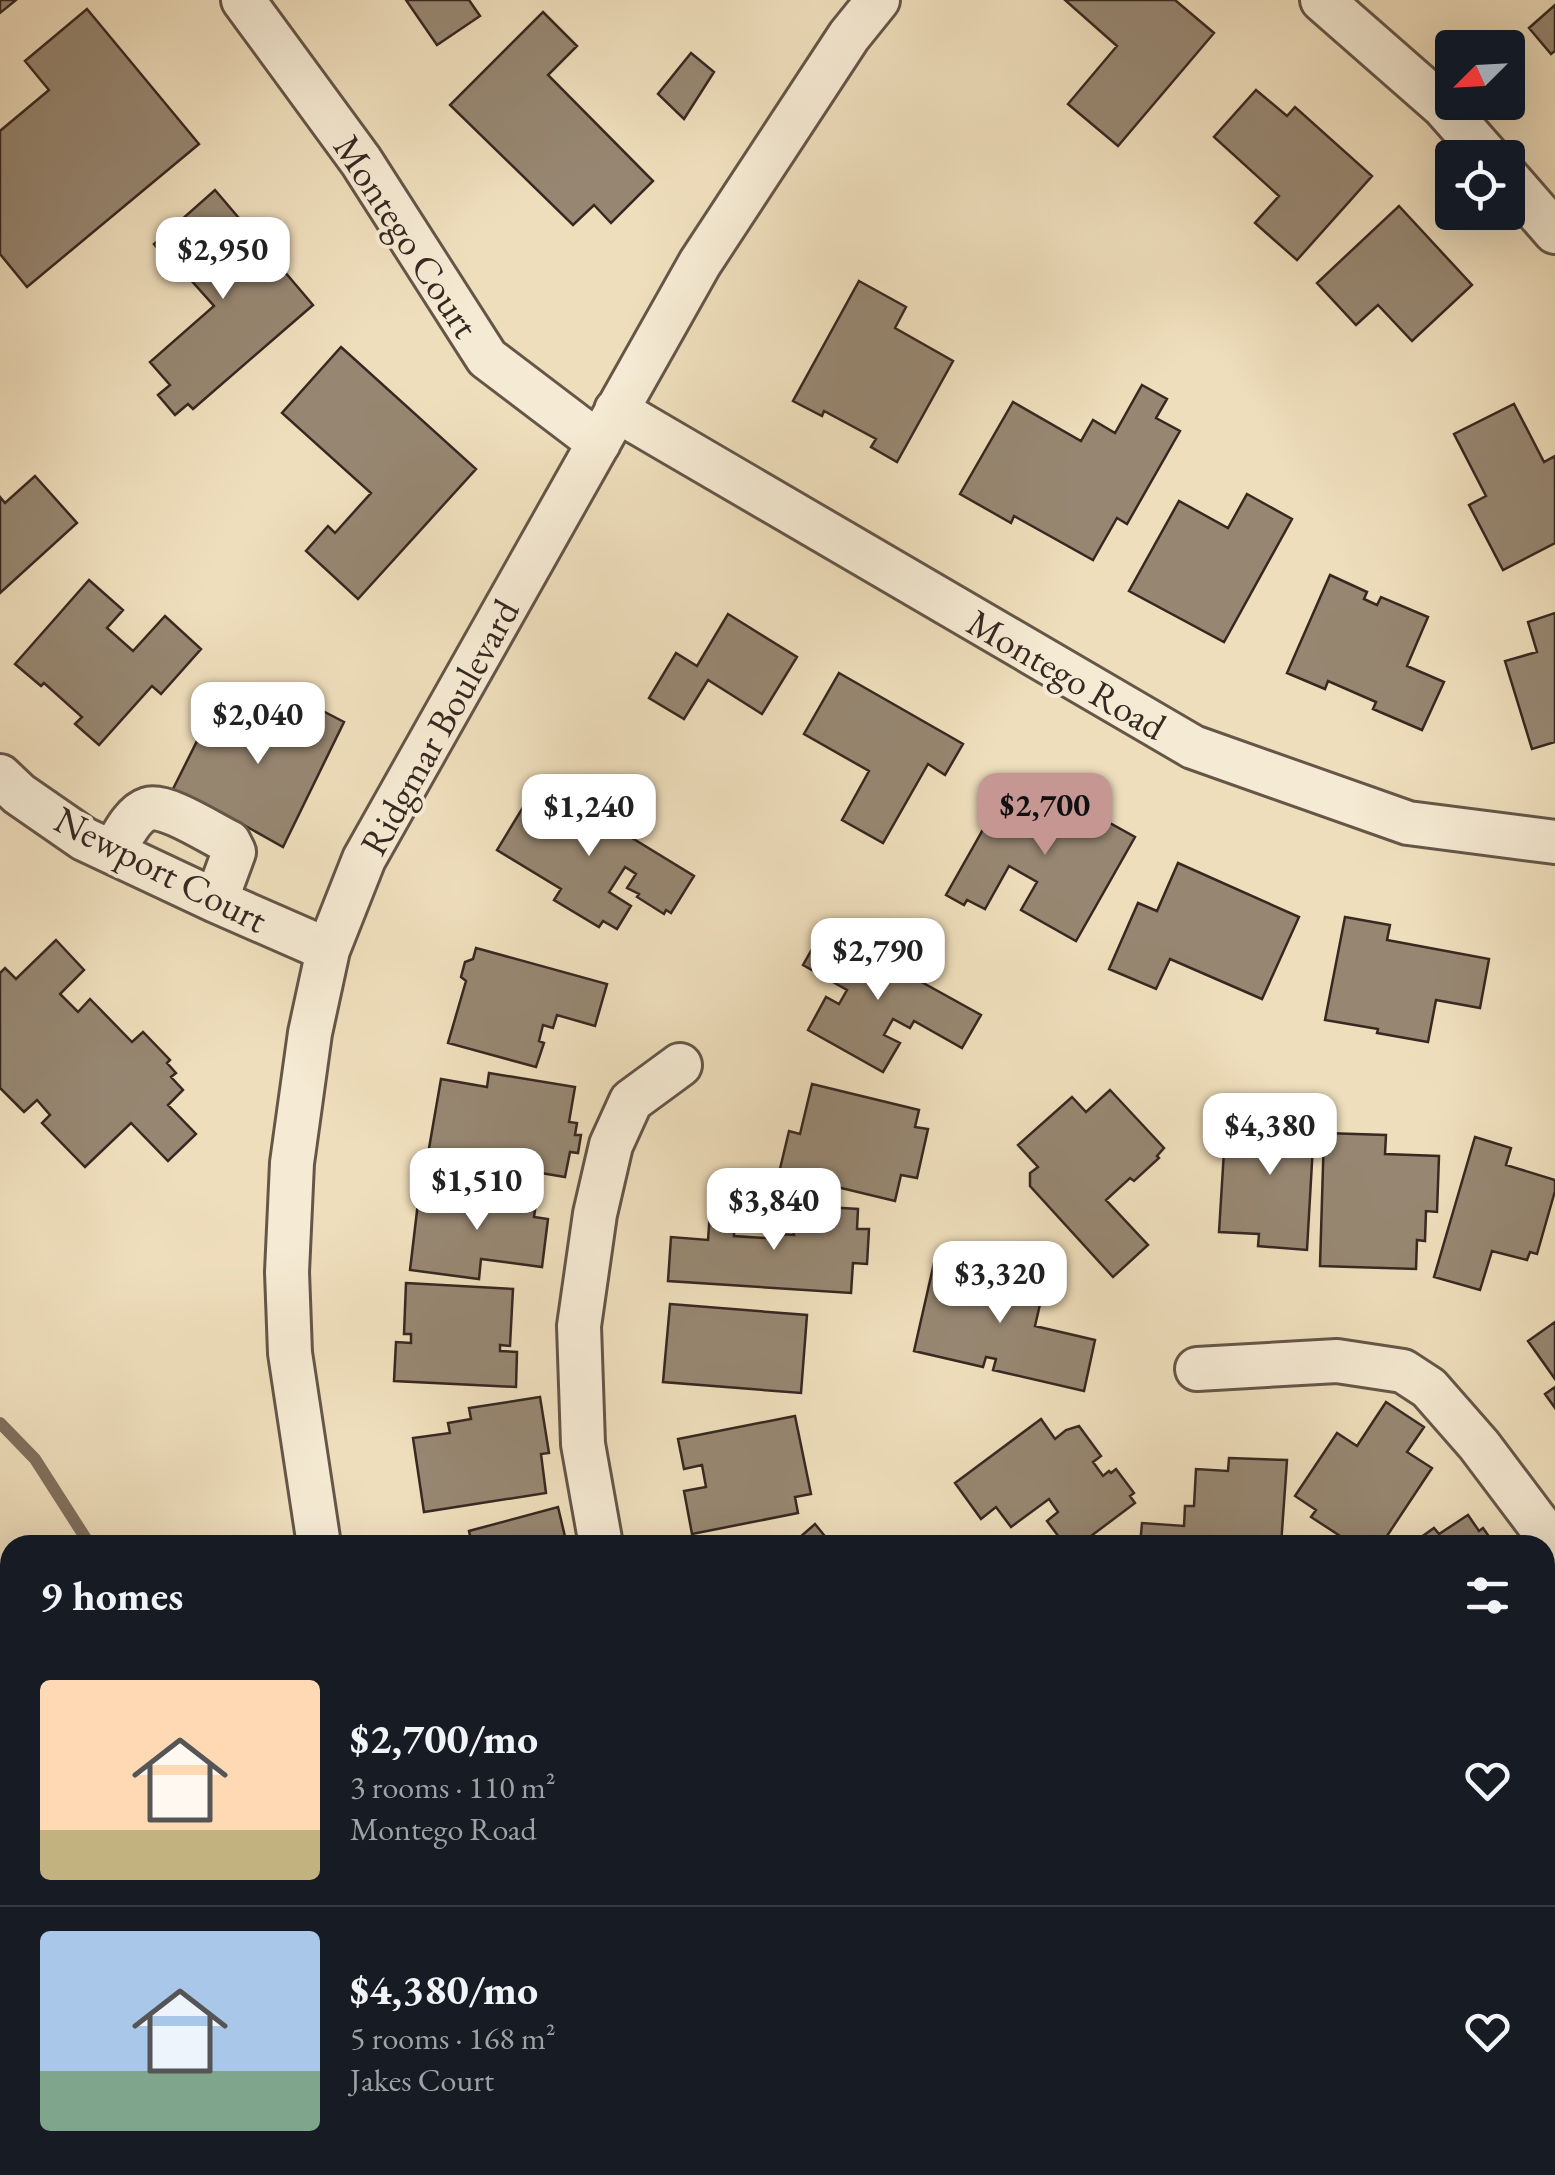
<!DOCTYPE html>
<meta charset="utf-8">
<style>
body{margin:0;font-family:"EB Garamond",serif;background:#242831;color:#f1f3f6;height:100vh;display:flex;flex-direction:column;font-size:38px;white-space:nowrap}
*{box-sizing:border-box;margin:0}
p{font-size:32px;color:#9ea1a6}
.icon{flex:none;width:55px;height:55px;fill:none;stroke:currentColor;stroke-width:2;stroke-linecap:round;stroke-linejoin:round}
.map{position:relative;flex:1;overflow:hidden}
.panel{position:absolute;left:0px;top:1535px;width:1555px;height:640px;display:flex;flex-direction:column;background:#171b24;border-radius:30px 30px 0 0;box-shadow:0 10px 40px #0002}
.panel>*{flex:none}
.needle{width:65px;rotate:246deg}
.fabs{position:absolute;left:1435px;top:30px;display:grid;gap:20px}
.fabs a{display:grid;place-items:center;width:90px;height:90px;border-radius:10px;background:#171b24;box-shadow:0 10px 40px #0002;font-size:50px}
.price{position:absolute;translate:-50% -85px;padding:0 22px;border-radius:20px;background:#fff;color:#222;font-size:32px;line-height:65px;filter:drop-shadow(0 2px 5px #0008)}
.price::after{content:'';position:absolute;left:50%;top:60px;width:30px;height:22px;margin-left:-15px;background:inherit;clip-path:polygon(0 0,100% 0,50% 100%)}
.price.on{background:#c59692;color:#111}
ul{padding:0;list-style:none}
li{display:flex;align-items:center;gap:30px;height:250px;padding:0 40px}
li+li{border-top:2px solid #363941}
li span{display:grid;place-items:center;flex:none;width:280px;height:200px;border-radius:10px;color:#555}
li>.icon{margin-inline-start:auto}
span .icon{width:120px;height:120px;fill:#fffc;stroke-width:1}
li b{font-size:42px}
h2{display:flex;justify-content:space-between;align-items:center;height:120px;padding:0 40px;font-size:42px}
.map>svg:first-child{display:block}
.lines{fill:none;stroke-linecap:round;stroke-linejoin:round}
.stream{stroke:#80705e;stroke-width:12}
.building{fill:#978772;stroke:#372821;stroke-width:2.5}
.minor-casing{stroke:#655648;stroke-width:48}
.minor{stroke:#f5ead3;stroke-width:42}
.labels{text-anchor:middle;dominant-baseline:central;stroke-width:8;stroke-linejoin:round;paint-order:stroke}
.street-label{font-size:38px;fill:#372821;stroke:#f5ead3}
</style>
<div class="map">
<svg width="1555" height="2175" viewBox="0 0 1555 2175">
<rect width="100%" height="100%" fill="#efdebc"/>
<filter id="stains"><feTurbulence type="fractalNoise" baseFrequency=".002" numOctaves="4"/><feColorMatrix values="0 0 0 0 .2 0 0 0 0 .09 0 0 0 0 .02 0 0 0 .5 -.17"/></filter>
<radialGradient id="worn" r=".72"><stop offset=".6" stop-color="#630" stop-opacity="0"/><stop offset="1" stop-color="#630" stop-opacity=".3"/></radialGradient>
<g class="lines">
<path class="stream" d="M0,1423L35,1459L90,1545
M607,2165L626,2175"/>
</g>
<path class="building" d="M0,0H16L0,13Z
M406,0H469L480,16L437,45Z
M1065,0H1175L1214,33L1118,146L1068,104L1117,46Z
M1555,5V51L1551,54L1529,28Z
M87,9L199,144L27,287L0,254V131L49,90L25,61Z
M543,12L577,46L548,75L653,181L611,223L594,205L573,225L450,105Z
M691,53L714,72L684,119L658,94Z
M1256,90L1287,116L1295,107L1372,176L1297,260L1255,223L1279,196L1214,137Z
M215,190L313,305L193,409L188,404L175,415L158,395L170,385L150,362L214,306L181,269L178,272L154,244Z
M1399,206L1472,285L1412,341L1378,305L1356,325L1317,283Z
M859,281L906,307L895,328L953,361L897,462L871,447L876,439L824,411L822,416L793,401Z
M341,347L476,469L358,599L306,551L328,526L335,533L371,493L282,413Z
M1142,385L1167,399L1156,418L1180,431L1127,524L1117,518L1093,560L1014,516L1011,523L960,494L1013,402L1081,441L1093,420L1115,433Z
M1514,404L1544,462L1555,456V543L1503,570L1469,505L1486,496L1454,434Z
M35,476L77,523L0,593V497L5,503Z
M1247,494L1292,519L1224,642L1129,591L1179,501L1228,528Z
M1330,575L1367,592L1364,599L1377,605L1381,597L1428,617L1407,666L1444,682L1422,730L1373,709L1376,702L1328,681L1325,689L1287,673Z
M89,580L123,610L107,628L133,651L165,616L201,649L161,694L152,686L99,745L75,724L82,717L44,683L41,686L15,664Z
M1555,613V742L1532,749L1505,661L1537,652L1528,622Z
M728,614L797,657L762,714L708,680L684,719L649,698L676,653L697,666Z
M839,673L963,744L945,775L928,764L883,843L842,820L869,771L804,734Z
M294,696L344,722L283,847L242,824L240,828L172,791L219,697L256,715L249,728L273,739Z
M1011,780L1047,800L1052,791L1135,837L1076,941L1021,910L1037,882L1009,866L985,909L967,900L964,905L946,895Z
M539,781L694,876L671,913L666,910L664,914L637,897L639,894L627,888L636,874L625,867L609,892L631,906L617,929L603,921L599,927L554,900L561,889L497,850Z
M1178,863L1299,917L1262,999L1170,959L1156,989L1109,969L1138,903L1157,911Z
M1345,917L1390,925L1387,940L1489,959L1480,1008L1436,1000L1428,1042L1377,1033L1378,1029L1325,1020Z
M824,928L981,1015L962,1048L914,1021L910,1028L893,1019L884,1035L900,1043L883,1072L808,1030L826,997L839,1004L847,990L803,965Z
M56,940L84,970L60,994L78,1012L90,999L132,1042L143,1032L170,1060L167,1063L176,1073L171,1077L183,1090L168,1105L196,1134L168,1161L131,1123L85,1167L42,1123L50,1115L37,1100L24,1112L0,1088V973L5,968L16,979Z
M476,948L607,984L595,1026L557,1015L553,1028L543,1025L539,1041L544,1043L536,1067L448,1043L466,981L461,977L465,962L473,959Z
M489,1073L575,1087L569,1122L577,1123L575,1135H581L578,1153L570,1152L565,1177L428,1154L441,1079L487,1087Z
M812,1084L919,1110L915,1127L928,1129L917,1178L901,1175L895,1201L779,1173L789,1131L800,1134Z
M1110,1090L1164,1148L1157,1156L1159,1158L1134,1181L1130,1178L1106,1200L1148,1245L1113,1277L1030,1186V1173L1038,1167L1018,1145L1072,1097L1086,1112Z
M1242,1106L1315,1110L1307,1250L1258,1246L1259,1234L1219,1232L1224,1151H1239Z
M1324,1133L1386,1135L1385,1154L1439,1156L1437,1212L1426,1211L1425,1241L1417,1240L1416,1269L1320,1266Z
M1475,1137L1511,1148L1506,1165L1555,1180V1191L1537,1254L1530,1252L1527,1260L1492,1251L1480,1290L1434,1277Z
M471,1188L537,1196L534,1217L548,1219L542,1267L481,1259L479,1279L410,1270L419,1194L469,1201Z
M711,1199L736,1201L734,1236L779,1239L780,1234L794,1235L793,1230L801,1225H810L811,1206L858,1209L857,1229H869L867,1264L853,1263L851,1293L668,1281L671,1237L708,1240Z
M1009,1261L1048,1270L1035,1326L1095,1340L1084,1391L993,1370L996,1359L986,1357L983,1367L914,1351L934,1263L1005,1279Z
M406,1283L513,1289L510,1346L500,1345V1351L517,1352L516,1387L394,1381L396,1342L411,1343V1334H404Z
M670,1304L807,1315L801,1393L663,1382Z
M1555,1322V1379L1528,1341Z
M1555,1387V1408L1545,1394Z
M540,1397L549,1453L541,1454L546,1493L424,1512L413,1438L450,1433L448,1423L471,1419L469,1408Z
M1386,1402L1424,1427L1407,1452L1432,1468L1381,1545H1354L1311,1517L1316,1510L1295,1496L1337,1433L1357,1446Z
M795,1416L811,1494L795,1497L798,1513L692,1534L684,1491L706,1487L702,1465L684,1469L678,1439Z
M1041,1419L1055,1439L1066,1430L1079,1426L1101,1456L1093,1462L1103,1476L1109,1471L1111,1473L1116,1469L1134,1493L1130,1496L1135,1503L1079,1545H1065L1047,1521L1058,1512L1049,1499L1011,1527L996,1507L981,1519L955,1483Z
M1229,1458L1287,1460L1281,1545H1140L1142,1523L1184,1526L1185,1506H1194L1196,1469L1228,1471Z
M558,1507L567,1545H472L469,1531Z
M1468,1515L1479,1531L1483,1528L1495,1545H1410L1434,1528L1439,1534Z
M815,1524L832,1545L838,1539L843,1545H791Z
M1555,1762V1803L1545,1792V1771Z
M1545,1819L1555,1831V1921L1545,1929Z"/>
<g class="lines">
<defs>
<path id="minor" d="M243,0L361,161L487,358L599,443
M1322,0L1444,107L1489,158
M1508,178L1555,232
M616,410L1193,747L1408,823L1555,842
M0,776L19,794L84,839L216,901L328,950
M113,852C121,839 132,814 148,809C165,803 212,834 229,842L234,852L216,901
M1197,1369L1337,1361L1403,1371L1429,1388L1479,1445L1543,1530L1555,1554
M319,1545L290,1353L287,1272L292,1163L310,1033L328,950L364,859L700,263L849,36L878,0
M601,1545L583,1444L579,1326L595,1214L611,1145L631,1101L680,1065
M1545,1651L1555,1643
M0,1784L10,1854
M1545,2016L1555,2010
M182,2165L192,2175"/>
</defs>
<use href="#minor" class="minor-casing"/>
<use href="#minor" class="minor"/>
</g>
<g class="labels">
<g class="street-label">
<text transform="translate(407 236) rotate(57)">Montego Court</text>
<text transform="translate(1067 674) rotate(30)">Montego Road</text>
<text transform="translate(439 727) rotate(-61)">Ridgmar Boulevard</text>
<text transform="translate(161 869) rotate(27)">Newport Court</text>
</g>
</g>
<rect width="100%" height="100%" filter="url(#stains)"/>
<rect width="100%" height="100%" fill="url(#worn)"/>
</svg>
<div class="fabs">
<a><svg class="needle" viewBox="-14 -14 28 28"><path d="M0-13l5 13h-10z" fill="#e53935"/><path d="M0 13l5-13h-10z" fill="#9ea1a6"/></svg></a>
<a><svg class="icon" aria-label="locate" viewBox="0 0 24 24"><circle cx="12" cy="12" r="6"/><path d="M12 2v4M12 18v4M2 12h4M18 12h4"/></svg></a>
</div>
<b class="price" style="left:223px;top:302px">$2,950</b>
<b class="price" style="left:258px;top:767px">$2,040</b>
<b class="price on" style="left:1045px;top:858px">$2,700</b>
<b class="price" style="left:589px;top:859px">$1,240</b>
<b class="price" style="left:878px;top:1003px">$2,790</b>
<b class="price" style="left:1270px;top:1178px">$4,380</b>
<b class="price" style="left:477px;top:1233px">$1,510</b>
<b class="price" style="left:774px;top:1253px">$3,840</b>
<b class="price" style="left:1000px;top:1326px">$3,320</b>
<section class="panel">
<h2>9 homes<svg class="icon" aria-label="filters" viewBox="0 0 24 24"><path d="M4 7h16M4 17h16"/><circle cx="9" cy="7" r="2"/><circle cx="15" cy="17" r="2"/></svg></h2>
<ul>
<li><span style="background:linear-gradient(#ffd9b3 75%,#c2b280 0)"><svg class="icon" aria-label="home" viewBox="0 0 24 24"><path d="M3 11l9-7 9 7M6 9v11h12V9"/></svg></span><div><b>$2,700/mo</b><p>3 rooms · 110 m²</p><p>Montego Road</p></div><svg class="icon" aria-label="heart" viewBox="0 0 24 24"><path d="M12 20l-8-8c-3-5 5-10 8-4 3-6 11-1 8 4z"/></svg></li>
<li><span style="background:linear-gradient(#a9c7e8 70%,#7fa58c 0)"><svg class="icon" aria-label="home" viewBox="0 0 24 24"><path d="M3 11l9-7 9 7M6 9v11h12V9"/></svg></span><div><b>$4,380/mo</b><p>5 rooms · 168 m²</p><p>Jakes Court</p></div><svg class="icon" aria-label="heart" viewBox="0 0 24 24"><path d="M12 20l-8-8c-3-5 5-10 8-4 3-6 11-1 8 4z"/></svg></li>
</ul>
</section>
</div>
